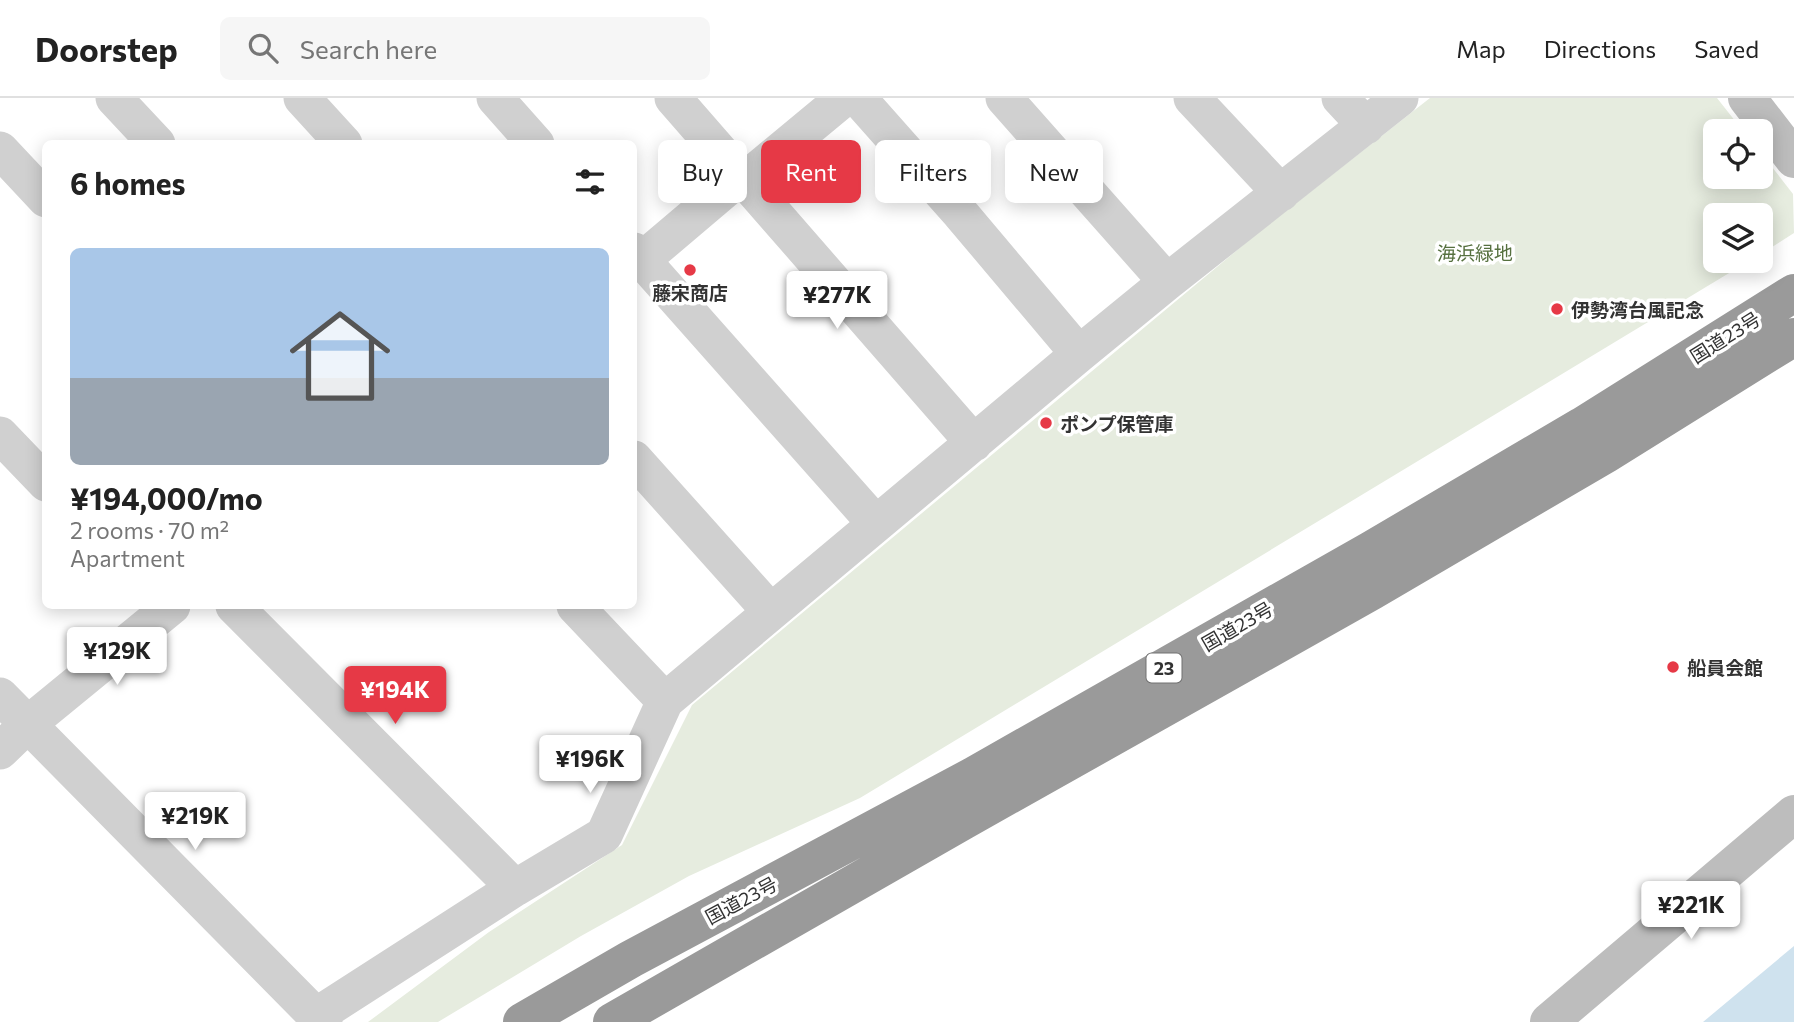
<!DOCTYPE html>
<meta charset="utf-8">
<style>
body{margin:0;font-family:Commissioner,"Noto Sans JP",sans-serif;background:#f6f6f6;color:#222;height:100vh;display:flex;flex-direction:column;font-size:26px;white-space:nowrap}
*{box-sizing:border-box;margin:0}
p{font-size:23px;color:#767676}
.icon{flex:none;width:38px;height:38px;fill:none;stroke:currentColor;stroke-width:2;stroke-linecap:round;stroke-linejoin:round}
.map{position:relative;flex:1;overflow:hidden}
.panel{position:absolute;left:42px;top:42px;width:595px;height:469px;display:flex;flex-direction:column;background:#fff;border-radius:10px;box-shadow:0 4px 18px #0003}
.panel>*{flex:none}
.top-card{position:absolute;left:658px;top:42px;width:665px;height:63px;display:flex;gap:14px}
.tools{position:absolute;left:1703px;top:21px;display:grid;gap:14px}
.tools a{display:grid;place-items:center;width:70px;height:70px;border-radius:10px;background:#fff;box-shadow:0 4px 18px #0003;font-size:35px}
.price{position:absolute;translate:-50% -60px;padding:0 16px;border-radius:7px;background:#fff;color:#222;font-size:23px;line-height:46px;filter:drop-shadow(0 2px 4px #0008)}
.price::after{content:'';position:absolute;left:50%;top:42px;width:21px;height:16px;margin-left:-10px;background:inherit;clip-path:polygon(0 0,100% 0,50% 100%)}
.price.selected{background:#e63946;color:#fff}
ul{padding:0;list-style:none}
li{display:grid;align-content:center;gap:14px;height:371px;padding:0 28px}
li+li{border-top:2px solid #e0e0e0}
li span{display:grid;place-items:center;height:217px;border-radius:10px;color:#555}
li>.icon{margin-inline-start:auto}
span .icon{width:126px;height:126px;fill:#fffc;stroke-width:1}
li b{font-size:30px}
h2{display:flex;justify-content:space-between;align-items:center;height:84px;padding:0 28px;font-size:30px}
.pill{padding:0 24px;border-radius:10px;background:#fff;box-shadow:0 4px 18px #0003;font-size:24px;line-height:63px}
.pill.selected{background:#e63946;color:#fff}
header{display:flex;align-items:center;gap:42px;box-sizing:border-box;height:98px;padding:0 35px;background:#fff;border-bottom:2px solid #e0e0e0}
header strong{font-size:33px}
nav{display:flex;gap:38px;margin-inline-start:auto;font-size:24px}
.search{width:490px;height:63px;background:#f6f6f6;display:flex;align-items:center;gap:18px;box-sizing:border-box;padding:0 24px;border-radius:10px;color:#767676;font-size:26px}
.map>svg:first-child{display:block}
.green{fill:#e6ecdf}
.water{fill:#cfe2ee}
.lines{fill:none;stroke-linecap:round;stroke-linejoin:round}
.street{stroke:#d0d0d0;stroke-width:37}
.secondary{stroke:#bdbdbd;stroke-width:38}
.highway{stroke:#9a9a9a;stroke-width:38}
.poi-dot{fill:#e63946;stroke:#fff;stroke-width:2.5}
.labels{text-anchor:middle;dominant-baseline:central;stroke-width:7;stroke-linejoin:round;paint-order:stroke}
.shield{fill:#fff;stroke:#707070;stroke-width:2}
.shield-label{font-size:18px;font-weight:bold;fill:#333}
.park-label{font-size:19px;fill:#56703f;stroke:#fff}
.poi-label{font-size:19px;font-weight:bold;fill:#333;stroke:#fff;text-anchor:start}
.street-label{font-size:19px;fill:#333;stroke:#fff}
</style>
<header>
<strong>Doorstep</strong>
<div class="search"><svg class="icon" aria-label="search" viewBox="0 0 24 24"><circle cx="10" cy="10" r="6"/><path d="M15 15l6 6"/></svg>Search here</div>
<nav><a>Map</a><a>Directions</a><a>Saved</a></nav>
</header>
<div class="map">
<svg width="1794" height="924" viewBox="0 0 1794 924">
<rect width="100%" height="100%" fill="#fff"/>
<path class="green" d="M1430,0H1717L1743,33H1715V79H1760L1761,55L1793,96L1794,135L1761,156L1760,117H1715V163H1749L860,700L689,778L581,838L438,924H368L489,834L622,747L692,607L1254,138Z"/>
<path class="water" d="M1794,848V924H1703Z"/>
<g class="lines">
<path class="street" d="M114,0L157,46
M302,0L344,46
M495,0L536,46
M673,0L974,345
M858,0L960,115L1079,256
M1004,0L1167,184
M1192,0L1281,95
M1340,0L1366,28
M0,52L46,101
M744,83L844,0
M634,153L876,426
M642,162L740,79
M0,337L46,385
M634,361L771,514
M234,508L515,790
M575,508L665,603
M0,598L316,918L324,924
M0,653L28,626L172,508
M316,918L515,790L604,737L665,603L1079,256L1167,184L1400,0"/>
<path class="secondary" d="M1747,0L1794,61
M1549,924L1794,716"/>
<path class="highway" d="M522,924L631,861L973,678L1371,452L1582,328L1794,195
M612,924L963,723L1372,493L1606,356L1794,239"/>
</g>
<g class="poi-dot">
<circle cx="690" cy="172" r="7"/>
<circle cx="1557" cy="211" r="7"/>
<circle cx="1046" cy="325" r="7"/>
<circle cx="1673" cy="569" r="7"/>
</g>
<g class="labels">
<rect class="shield" x="1146.5" y="555.5" width="35" height="29" rx="5"/>
<g class="shield-label">
<text x="1164" y="570">23</text>
</g>
<g class="park-label">
<text x="1475" y="154">海浜緑地</text>
</g>
<g class="poi-label">
<text x="690" y="194" text-anchor="middle">藤宋商店</text>
<text x="1571" y="211">伊勢湾台風記念</text>
<text x="1060" y="325">ポンプ保管庫</text>
<text x="1687" y="569">船員会館</text>
</g>
<g class="street-label">
<text transform="translate(1725 239) rotate(-32)">国道23号</text>
<text transform="translate(1237 528) rotate(-30)">国道23号</text>
<text transform="translate(741 802) rotate(-28)">国道23号</text>
</g>
</g>
</svg>
<div class="tools">
<a><svg class="icon" aria-label="locate" viewBox="0 0 24 24"><circle cx="12" cy="12" r="6"/><path d="M12 2v4M12 18v4M2 12h4M18 12h4"/></svg></a>
<a><svg class="icon" aria-label="layers" viewBox="0 0 24 24"><path d="M12 4l9 5-9 5-9-5zM3 14l9 5 9-5"/></svg></a>
</div>
<b class="price" style="left:837px;top:233px">¥277K</b>
<b class="price" style="left:117px;top:589px">¥129K</b>
<b class="price selected" style="left:395px;top:628px">¥194K</b>
<b class="price" style="left:590px;top:697px">¥196K</b>
<b class="price" style="left:195px;top:754px">¥219K</b>
<b class="price" style="left:1691px;top:843px">¥221K</b>
<div class="top-card">
<a class="pill">Buy</a>
<a class="pill selected">Rent</a>
<a class="pill">Filters</a>
<a class="pill">New</a>
</div>
<section class="panel">
<h2>6 homes<svg class="icon" aria-label="filters" viewBox="0 0 24 24"><path d="M4 7h16M4 17h16"/><circle cx="9" cy="7" r="2"/><circle cx="15" cy="17" r="2"/></svg></h2>
<ul>
<li><span style="background:linear-gradient(#a9c7e8 60%,#9aa5b1 0)"><svg class="icon" aria-label="home" viewBox="0 0 24 24"><path d="M3 11l9-7 9 7M6 9v11h12V9"/></svg></span><div><b>¥194,000/mo</b><p>2 rooms · 70 m²</p><p>Apartment</p></div></li>
</ul>
</section>
</div>
